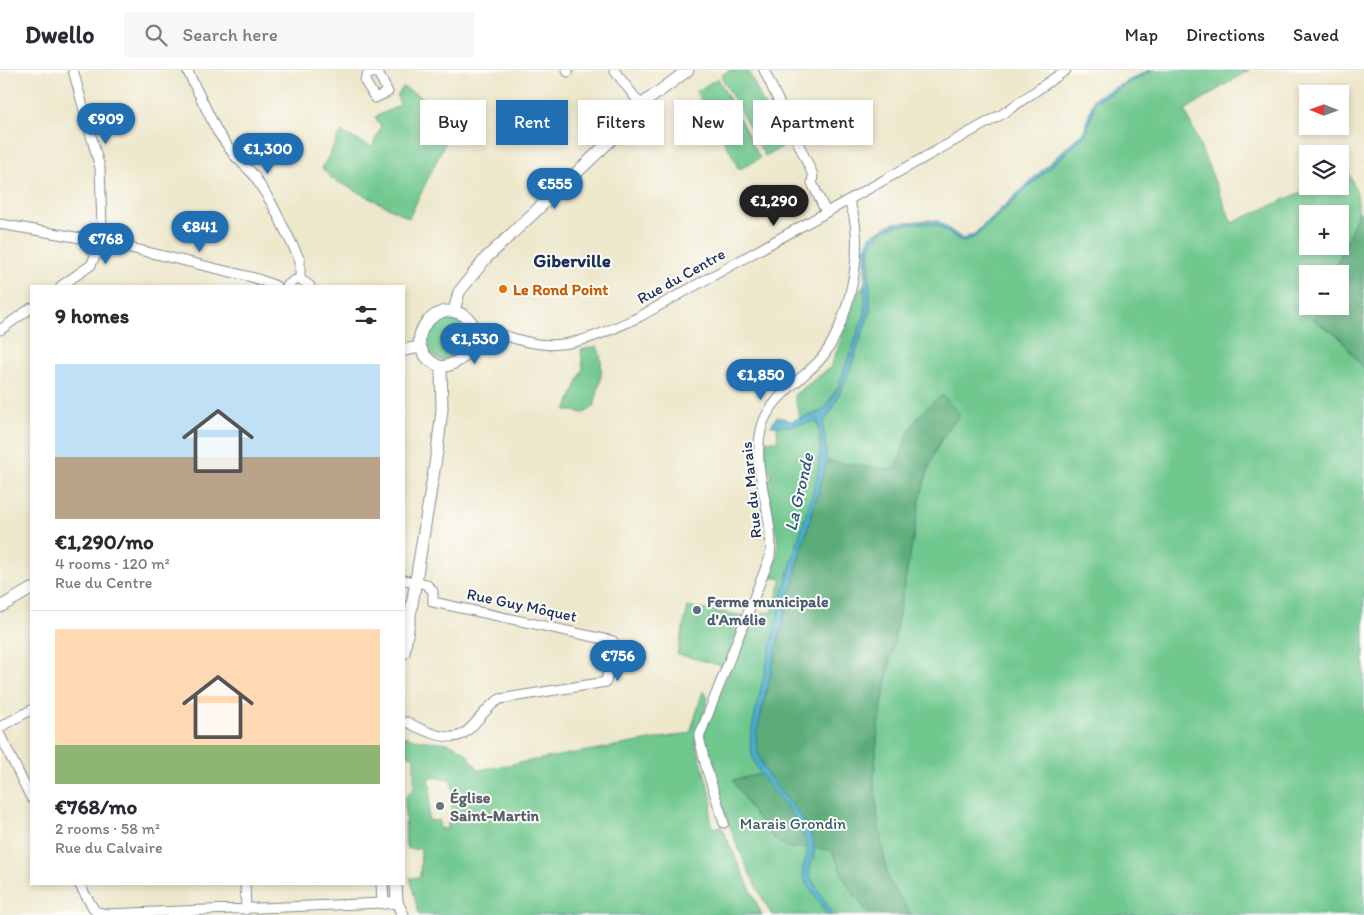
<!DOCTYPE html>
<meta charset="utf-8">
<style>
body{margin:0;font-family:Itim,sans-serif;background:#f7f7f7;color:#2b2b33;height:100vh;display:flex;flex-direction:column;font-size:19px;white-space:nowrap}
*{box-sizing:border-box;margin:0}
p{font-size:16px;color:#7c7c81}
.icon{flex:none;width:28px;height:28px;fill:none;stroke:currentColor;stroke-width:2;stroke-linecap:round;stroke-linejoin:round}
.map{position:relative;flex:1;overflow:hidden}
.sheet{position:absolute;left:30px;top:215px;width:375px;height:600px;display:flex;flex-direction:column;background:#fff;border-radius:0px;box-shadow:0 2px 8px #0003}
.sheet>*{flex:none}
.hud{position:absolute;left:420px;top:30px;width:475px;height:45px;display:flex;gap:10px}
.needle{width:32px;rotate:271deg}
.controls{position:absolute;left:1299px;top:15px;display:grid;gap:10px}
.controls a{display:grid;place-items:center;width:50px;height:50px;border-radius:0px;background:#fff;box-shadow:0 2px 8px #0003;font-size:25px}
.price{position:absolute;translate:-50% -42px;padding:0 11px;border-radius:18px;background:#1f6fb2;color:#fff;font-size:16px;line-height:32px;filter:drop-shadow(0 1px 2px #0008)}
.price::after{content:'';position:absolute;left:50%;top:30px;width:15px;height:11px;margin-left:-8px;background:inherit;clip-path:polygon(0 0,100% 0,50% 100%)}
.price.selected{background:#222;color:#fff}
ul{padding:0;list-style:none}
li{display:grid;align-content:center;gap:10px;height:265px;padding:0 25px}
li+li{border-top:1px solid #e1e1e2}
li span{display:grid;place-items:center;height:155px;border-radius:0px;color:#555}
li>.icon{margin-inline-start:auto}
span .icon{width:90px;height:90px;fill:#fffc;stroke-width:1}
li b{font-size:21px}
h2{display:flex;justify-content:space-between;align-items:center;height:60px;padding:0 25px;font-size:21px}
.pill{padding:0 18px;border-radius:0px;background:#fff;box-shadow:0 2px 8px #0003;font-size:18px;line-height:45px}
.pill.selected{background:#1f6fb2;color:#fff}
header{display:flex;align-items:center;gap:30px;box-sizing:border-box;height:70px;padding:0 25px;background:#fff;border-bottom:1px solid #e1e1e2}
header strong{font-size:24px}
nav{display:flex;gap:28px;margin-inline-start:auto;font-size:18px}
.search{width:350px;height:45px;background:#f7f7f7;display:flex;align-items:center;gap:12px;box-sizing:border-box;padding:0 18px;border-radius:0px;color:#7c7c81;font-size:19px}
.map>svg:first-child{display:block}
.green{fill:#6fc88e;stroke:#457c76;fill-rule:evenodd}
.forest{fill:#5bac79;stroke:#3b6e6c}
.water{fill:#48adc7;stroke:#326e92}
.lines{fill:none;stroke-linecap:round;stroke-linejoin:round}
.minor-casing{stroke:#848b94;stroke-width:11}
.tertiary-casing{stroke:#848b94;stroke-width:13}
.minor{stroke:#fff;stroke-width:9}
.tertiary{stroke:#fff;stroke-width:11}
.food-dot{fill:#e8710a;stroke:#fdfcf7;stroke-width:2}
.service-dot{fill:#5c6f8a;stroke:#fdfcf7;stroke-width:2}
.worship-dot{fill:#6b7280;stroke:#fdfcf7;stroke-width:2}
.labels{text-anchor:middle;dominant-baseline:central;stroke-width:4;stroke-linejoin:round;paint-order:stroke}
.street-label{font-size:16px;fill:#1b2f5e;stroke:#fdfcf7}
.food-label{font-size:16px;font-weight:bold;fill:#c56008;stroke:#fdfcf7;text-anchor:start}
.service-label{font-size:16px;font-weight:bold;fill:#4e5e75;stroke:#fdfcf7;text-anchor:start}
.worship-label{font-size:16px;font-weight:bold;fill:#5b616d;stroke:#fdfcf7;text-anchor:start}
.park-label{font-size:16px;fill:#345d6c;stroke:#fdfcf7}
.water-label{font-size:18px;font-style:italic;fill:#2b5b83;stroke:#fdfcf7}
.quarter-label{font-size:19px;font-weight:bold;fill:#1b2f5e;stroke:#fdfcf7}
</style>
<header>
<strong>Dwello</strong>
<div class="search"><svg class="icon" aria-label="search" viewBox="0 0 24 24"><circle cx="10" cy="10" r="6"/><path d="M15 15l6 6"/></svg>Search here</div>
<nav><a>Map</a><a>Directions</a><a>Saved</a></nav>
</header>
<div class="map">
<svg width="1364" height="845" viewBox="0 0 1364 845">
<rect width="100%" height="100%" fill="#fdfcf7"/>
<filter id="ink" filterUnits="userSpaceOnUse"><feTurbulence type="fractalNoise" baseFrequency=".02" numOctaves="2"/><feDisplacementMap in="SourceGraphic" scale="10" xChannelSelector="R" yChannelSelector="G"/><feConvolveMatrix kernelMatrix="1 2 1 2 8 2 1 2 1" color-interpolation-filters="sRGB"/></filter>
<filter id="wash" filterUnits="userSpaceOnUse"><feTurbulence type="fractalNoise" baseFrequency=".0096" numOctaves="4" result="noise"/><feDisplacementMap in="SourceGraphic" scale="20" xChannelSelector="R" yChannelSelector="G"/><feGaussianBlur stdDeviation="1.12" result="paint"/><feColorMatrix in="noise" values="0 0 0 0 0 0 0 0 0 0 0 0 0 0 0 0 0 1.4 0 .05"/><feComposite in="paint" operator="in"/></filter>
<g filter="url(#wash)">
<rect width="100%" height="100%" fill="#ede7cb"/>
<path class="green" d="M730,0H748L783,77L765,86L721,6Z
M1153,0H1249L1185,40L1232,153L1315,116H1340V105L1348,101L1357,123L1359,141L1333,204H1308V236H1319L1314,250L1339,267L1364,299V845H911L888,809L879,759L874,709L878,657L920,430C929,394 935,373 960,345L910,360L900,390L894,401L864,839L869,845H772C740,791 719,733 703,673V666L749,547L753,544L772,542L782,509L768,507L777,486L778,473L766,409H771V401L766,400V371H778L777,356L817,351L820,366V391H827L823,354L833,338L853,292L870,241L869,176L872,171L881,161L899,155L920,153L937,155L960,171L965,172L976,166L1086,64L1096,31ZM1308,144H1340V176H1308Z
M718,8L760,88L740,99L737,97L736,92L696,22Z
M403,17L458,46L409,148L332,109L322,98L341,62L372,77L381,57L375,47L400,35L397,26Z
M864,214L867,225L865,243L838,317L822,341L800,348L794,325L831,297L856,227Z
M445,247C480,246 475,282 442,291L429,283C422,266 429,253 445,247Z
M597,276C606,297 599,316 594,337L584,343L566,340L583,299L581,280Z
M688,537L744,546L723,596L677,584Z
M703,621L708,626L707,633L695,670L712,730L710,747L714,758L721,756L762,845H419L410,808L420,807L421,779H409L406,777L405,728L414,718V686L404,685V666C439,678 456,661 478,700L690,663ZM429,707L451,709V715H453L451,752H448V759L439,758L440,751L428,750L431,715L428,714Z"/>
<path class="forest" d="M1359,141L1364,148V299L1339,267L1314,250L1319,236H1340V204H1333Z
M943,325L960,345C935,373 929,394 920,430L878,657L874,709L879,759L888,809L911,845H869L846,812L832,781L812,777L790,778L774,769L751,740L733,710L766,703L757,681L756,665L791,519L795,512L796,499L827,391L894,400C902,387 903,373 910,360C916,347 930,333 943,325Z"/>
<path class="water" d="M1149,0H1153L1096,31L1086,64L976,166L963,172L937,155L920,153L899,155L881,161L869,176L870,241L853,292L833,338L823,354L827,391L796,499L795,512L791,519L756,665C756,715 803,730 814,774C816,784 810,794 809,804L833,845H827C821,834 806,817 803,805C801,797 806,791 807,783C809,777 804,767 802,761C785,726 744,705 751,661L785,514L817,407L821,377L818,351L791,356H771L777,346L791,351L818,343L826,338L838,317L865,243V179L870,166L893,153L930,150L938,151L963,169L974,164L1084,61L1094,28Z"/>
</g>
<g filter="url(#ink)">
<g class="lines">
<defs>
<path id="minor" d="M73,0L100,98L102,157
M187,0L217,61L234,85L253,104L272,134L300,190V209
M567,0L568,2
M614,0L641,35
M764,0L813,105L812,113L826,142
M377,1L388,22L375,28L365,11L367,5Z
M0,154L87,169
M88 171a13 13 0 1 1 26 0a13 13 0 1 1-26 0Z
M114,174L255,208L276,216
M61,216L91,195L96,184
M287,216L293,211L300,209L310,216
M0,260L31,238
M475,263C495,260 509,268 528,272C567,282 604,263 639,247L1004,43L1066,0
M404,510L426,514L433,521V532L613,571L606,612L500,629C484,638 477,655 463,664C448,673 420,659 407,652L404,653
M0,657L31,640
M0,665L31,728
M724,753L706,697L699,667L770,487C775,445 751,402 761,360C767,330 799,312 819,291C848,260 869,169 848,130
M79,814L95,841L107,844L383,833
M245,814L246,840"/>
<path id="tertiary" d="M444,241C489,240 481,291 441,297C410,284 414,252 444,241Z
M454,241L459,222L486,188L626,56L641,35L688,0
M404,280L420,277
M0,537L31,519
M404,583L437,382L442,340L441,297
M382,814L383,833L397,832
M396,814L397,832L403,845"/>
</defs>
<use href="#minor" class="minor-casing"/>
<use href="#tertiary" class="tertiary-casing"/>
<use href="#minor" class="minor"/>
<use href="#tertiary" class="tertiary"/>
</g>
</g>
<circle class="food-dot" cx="503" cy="219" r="5"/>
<circle class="service-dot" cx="697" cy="540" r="5"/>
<circle class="worship-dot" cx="440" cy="736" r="5"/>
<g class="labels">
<g class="street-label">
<text transform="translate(681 206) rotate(-29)">Rue du Centre</text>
<text transform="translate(751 420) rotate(-96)">Rue du Marais</text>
<text transform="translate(522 535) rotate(12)">Rue Guy Môquet</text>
</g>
<g class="food-label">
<text x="513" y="219">Le Rond Point</text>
</g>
<g class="service-label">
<text x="707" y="531">Ferme municipale<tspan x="707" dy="18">d'Amélie</tspan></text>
</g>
<g class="worship-label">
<text x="450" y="727">Église<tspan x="450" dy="18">Saint-Martin</tspan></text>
</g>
<g class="park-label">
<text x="793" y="753">Marais Grondin</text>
</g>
<g class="water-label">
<text transform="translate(799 422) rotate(-77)">La Gronde</text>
</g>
<g class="quarter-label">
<text x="572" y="190">Giberville</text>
</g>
</g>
</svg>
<div class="controls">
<a><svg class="needle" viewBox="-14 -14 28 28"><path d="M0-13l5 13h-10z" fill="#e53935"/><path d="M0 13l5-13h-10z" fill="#7c7c81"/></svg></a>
<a><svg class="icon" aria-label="layers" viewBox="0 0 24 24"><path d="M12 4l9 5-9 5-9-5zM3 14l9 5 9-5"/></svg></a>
<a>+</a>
<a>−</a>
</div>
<b class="price" style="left:106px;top:75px">€909</b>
<b class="price" style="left:268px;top:105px">€1,300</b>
<b class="price" style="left:555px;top:140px">€555</b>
<b class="price selected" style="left:774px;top:157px">€1,290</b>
<b class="price" style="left:200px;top:183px">€841</b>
<b class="price" style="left:106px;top:195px">€768</b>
<b class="price" style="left:475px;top:295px">€1,530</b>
<b class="price" style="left:761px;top:331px">€1,850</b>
<b class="price" style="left:618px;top:612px">€756</b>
<div class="hud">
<a class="pill">Buy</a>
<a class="pill selected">Rent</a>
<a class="pill">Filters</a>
<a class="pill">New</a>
<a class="pill">Apartment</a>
</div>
<section class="sheet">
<h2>9 homes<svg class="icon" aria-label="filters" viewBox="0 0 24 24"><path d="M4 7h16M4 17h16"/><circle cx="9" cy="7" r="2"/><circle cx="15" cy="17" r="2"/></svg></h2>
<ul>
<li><span style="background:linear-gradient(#bfe0f5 60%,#b9a48a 0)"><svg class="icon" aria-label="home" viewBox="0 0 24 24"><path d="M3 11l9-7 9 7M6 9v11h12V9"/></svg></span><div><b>€1,290/mo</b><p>4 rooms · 120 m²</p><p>Rue du Centre</p></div></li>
<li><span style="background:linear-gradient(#ffd9b3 75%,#8fb573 0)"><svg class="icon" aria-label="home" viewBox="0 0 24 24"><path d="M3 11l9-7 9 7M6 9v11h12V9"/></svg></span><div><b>€768/mo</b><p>2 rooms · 58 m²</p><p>Rue du Calvaire</p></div></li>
</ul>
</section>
</div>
